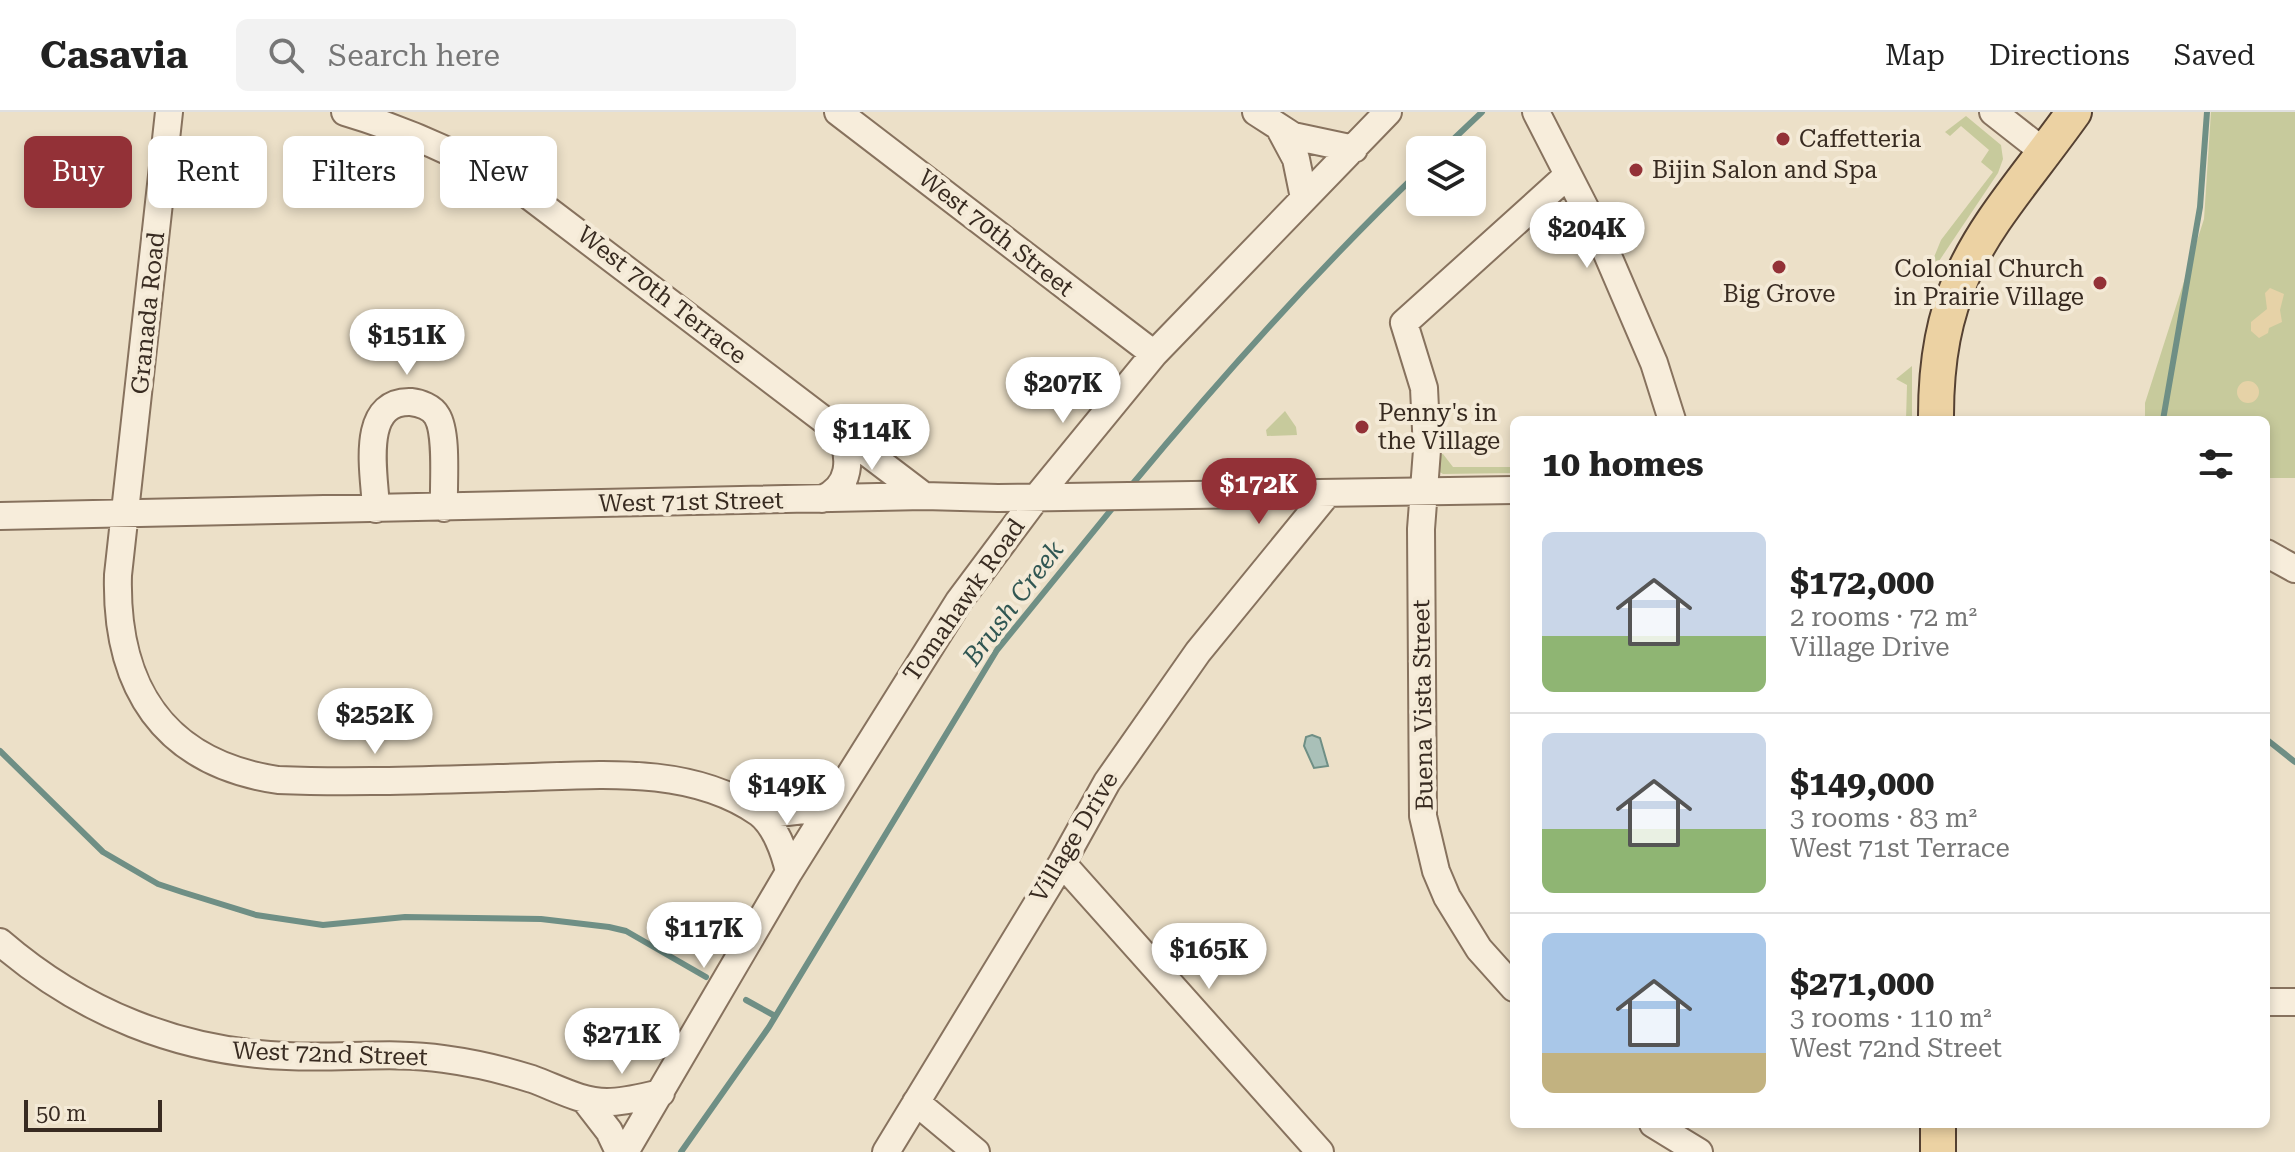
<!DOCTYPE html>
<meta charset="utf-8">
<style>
body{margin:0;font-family:"Roboto Serif",serif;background:#f2f2f2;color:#222;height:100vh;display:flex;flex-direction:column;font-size:30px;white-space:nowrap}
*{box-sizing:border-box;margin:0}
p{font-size:26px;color:#767676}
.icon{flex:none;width:44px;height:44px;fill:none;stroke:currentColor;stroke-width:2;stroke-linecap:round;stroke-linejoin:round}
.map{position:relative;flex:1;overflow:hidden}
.side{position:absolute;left:1510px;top:304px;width:760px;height:712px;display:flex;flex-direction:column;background:#fff;border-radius:12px;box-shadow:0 4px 12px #0003}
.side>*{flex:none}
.guide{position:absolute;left:24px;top:24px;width:760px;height:72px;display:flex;gap:16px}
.tools{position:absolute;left:1406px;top:24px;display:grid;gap:16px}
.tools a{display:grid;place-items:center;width:80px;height:80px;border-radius:12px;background:#fff;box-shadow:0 4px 12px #0003;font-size:40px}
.scale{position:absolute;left:24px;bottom:20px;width:138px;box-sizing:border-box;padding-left:8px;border:4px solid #382b21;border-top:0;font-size:22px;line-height:28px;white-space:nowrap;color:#382b21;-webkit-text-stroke:6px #f4ead7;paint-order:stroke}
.price{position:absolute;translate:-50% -68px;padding:0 18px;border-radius:28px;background:#fff;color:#222;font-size:26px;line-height:52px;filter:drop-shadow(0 2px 4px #0008)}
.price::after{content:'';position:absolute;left:50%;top:48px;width:24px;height:18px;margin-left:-12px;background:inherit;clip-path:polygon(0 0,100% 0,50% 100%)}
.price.current{background:#933137;color:#fff}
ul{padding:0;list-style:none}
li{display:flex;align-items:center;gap:24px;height:200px;padding:0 32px}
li+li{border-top:2px solid #e0e0e0}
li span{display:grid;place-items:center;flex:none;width:224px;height:160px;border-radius:12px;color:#555}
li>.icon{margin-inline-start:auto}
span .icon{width:96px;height:96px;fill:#fffc;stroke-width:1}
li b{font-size:34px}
h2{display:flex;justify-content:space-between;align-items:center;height:96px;padding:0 32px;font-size:34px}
.chip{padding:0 28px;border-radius:12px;background:#fff;box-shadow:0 4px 12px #0003;font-size:28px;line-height:72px}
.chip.current{background:#933137;color:#fff}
header{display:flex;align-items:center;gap:48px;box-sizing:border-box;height:112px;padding:0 40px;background:#fff;border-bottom:2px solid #e0e0e0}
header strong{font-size:38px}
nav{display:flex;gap:44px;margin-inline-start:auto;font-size:28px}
.search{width:560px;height:72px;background:#f2f2f2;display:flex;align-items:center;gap:20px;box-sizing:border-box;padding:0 28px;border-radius:12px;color:#767676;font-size:30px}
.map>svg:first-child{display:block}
.green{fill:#c7ca9c}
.sand{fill:#e6d2a7}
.water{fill:#a9c0b8;stroke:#6f8f85;stroke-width:2}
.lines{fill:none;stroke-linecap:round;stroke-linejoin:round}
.stream{stroke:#6f8f85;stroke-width:6}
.minor-casing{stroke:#87725e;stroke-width:30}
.major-casing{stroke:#554132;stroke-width:38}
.minor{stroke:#f7eddb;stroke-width:26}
.major{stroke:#ecd2a3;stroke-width:34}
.poi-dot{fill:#933137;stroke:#f4ead7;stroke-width:3}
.labels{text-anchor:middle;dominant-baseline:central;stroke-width:8;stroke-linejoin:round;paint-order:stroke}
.poi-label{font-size:24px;fill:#382b21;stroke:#f4ead7;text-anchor:start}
.street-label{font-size:24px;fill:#382b21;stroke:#f4ead7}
.water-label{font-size:26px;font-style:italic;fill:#315753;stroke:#f4ead7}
</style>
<header>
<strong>Casavia</strong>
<div class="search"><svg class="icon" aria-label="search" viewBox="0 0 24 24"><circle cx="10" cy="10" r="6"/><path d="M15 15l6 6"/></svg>Search here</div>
<nav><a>Map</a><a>Directions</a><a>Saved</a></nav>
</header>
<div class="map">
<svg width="2295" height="1040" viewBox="0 0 2295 1040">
<rect width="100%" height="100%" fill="#ece0c8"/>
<path class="green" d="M2211,0H2295V366H2266V308H2145V291L2204,107Z
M1966,4L2001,33L2003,47L1998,61L1931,161L1928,160L1941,128L1993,60L1981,50L1989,38L1961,14L1950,24L1945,20Z
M1912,254V308H1906L1907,273L1896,267Z
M1285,299L1296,315L1297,323L1267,324L1266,318Z
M1443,342L1453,355H1514V361L1443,362L1438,359V343Z"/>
<path class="sand" d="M2270,176L2284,182L2280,198L2282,210L2269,216L2268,221L2259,226L2251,219V210L2267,197L2265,181Z
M2237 280a11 11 0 1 1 22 0a11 11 0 1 1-22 0Z"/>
<path class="water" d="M1312,623L1320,626L1328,654L1314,656L1304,634L1306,625Z"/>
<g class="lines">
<path class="stream" d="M1442,38L1482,0
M2163,308L2200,95L2207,0
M1130,375C1223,263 1315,160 1420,59
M2266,627L2295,650
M0,639L103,740L158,772L182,780L256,803L323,813L405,805L541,807L609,815L626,819L706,865
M746,888L775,904
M681,1040L769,915L997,538L1115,393"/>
<defs>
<path id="minor" d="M169,0L118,463C115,574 163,651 278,668C351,671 424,668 498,666C582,665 685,649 759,701C775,713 785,741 789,760
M345,0C409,19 467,45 524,80L924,384
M838,0L1154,242
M1256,0L1293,24L1354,37
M1536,0L1599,123L1654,251L1672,308
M1993,0L2044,40
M1281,19L1296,47L1304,86
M822,387C851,375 852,346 840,321
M376,397C375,364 358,288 411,290C420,291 432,295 437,304C448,322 443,374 444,396
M0,404L924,384L998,386L1514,378
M2266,441L2295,457
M762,703L829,695
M1062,751L1320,1040
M0,830C81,900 179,940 287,944C339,947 392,939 444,947C474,951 504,958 532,967C557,976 581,990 607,990C626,990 643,985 661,981
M1514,876L1479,837L1447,785L1436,759L1423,704L1421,417L1427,338L1424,276L1404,211L1568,63
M2266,890H2295
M585,988L609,1019L619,1040
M916,990L976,1040
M1653,1012L1699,1040
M625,1040L789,760L959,489L1036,386L1154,242L1388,0
M886,1040L1062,751L1107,670L1198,540L1327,382"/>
<path id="major" d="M1936,308C1935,158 1993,113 2074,0
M1938,1012V1040"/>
</defs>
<use href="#minor" class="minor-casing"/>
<use href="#major" class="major-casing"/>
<use href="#minor" class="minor"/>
<use href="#major" class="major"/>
</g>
<g class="poi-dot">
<circle cx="1783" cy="27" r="8"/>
<circle cx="1636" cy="58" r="8"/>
<circle cx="1779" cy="155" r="8"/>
<circle cx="2100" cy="171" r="8"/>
<circle cx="1362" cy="315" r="8"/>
</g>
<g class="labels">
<g class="poi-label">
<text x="1799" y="27">Caffetteria</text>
<text x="1652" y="58">Bijin Salon and Spa</text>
<text x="2084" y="157" text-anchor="end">Colonial Church<tspan x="2084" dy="28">in Prairie Village</tspan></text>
<text x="1779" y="182" text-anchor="middle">Big Grove</text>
<text x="1378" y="301">Penny's in<tspan x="1378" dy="28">the Village</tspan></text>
</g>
<g class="street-label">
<text transform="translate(996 121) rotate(38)">West 70th Street</text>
<text transform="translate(662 183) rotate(38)">West 70th Terrace</text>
<text transform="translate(148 201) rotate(-84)">Granada Road</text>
<text transform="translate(691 390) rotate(-1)">West 71st Street</text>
<text transform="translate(964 488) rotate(-55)">Tomahawk Road</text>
<text transform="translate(1423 593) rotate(-91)">Buena Vista Street</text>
<text transform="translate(1074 725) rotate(-59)">Village Drive</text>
<text transform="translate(330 942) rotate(2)">West 72nd Street</text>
</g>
<g class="water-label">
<text transform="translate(1013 491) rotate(-53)">Brush Creek</text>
</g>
</g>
</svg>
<div class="tools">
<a><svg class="icon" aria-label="layers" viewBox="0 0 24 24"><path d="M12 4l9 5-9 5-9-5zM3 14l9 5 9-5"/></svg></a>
</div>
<div class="scale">50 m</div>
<b class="price" style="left:1587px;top:158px">$204K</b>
<b class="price" style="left:407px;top:265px">$151K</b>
<b class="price" style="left:1063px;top:313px">$207K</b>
<b class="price" style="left:872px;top:360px">$114K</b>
<b class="price current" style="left:1259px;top:414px">$172K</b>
<b class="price" style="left:375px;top:644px">$252K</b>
<b class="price" style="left:787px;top:715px">$149K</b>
<b class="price" style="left:704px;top:858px">$117K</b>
<b class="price" style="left:1209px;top:879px">$165K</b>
<b class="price" style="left:622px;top:964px">$271K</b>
<div class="guide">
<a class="chip current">Buy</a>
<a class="chip">Rent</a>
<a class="chip">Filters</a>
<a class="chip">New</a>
</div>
<section class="side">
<h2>10 homes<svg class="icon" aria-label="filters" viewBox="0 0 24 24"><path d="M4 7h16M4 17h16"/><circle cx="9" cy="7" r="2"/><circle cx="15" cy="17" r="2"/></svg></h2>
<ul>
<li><span style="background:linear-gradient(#c9d6e8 65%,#8fb573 0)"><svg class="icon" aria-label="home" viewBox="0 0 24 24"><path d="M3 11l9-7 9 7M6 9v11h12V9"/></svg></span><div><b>$172,000</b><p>2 rooms · 72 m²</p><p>Village Drive</p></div></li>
<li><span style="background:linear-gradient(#c9d6e8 60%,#8fb573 0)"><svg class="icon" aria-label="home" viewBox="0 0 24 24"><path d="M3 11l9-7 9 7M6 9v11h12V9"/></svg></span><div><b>$149,000</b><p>3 rooms · 83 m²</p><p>West 71st Terrace</p></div></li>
<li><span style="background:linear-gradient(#a9c7e8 75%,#c2b280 0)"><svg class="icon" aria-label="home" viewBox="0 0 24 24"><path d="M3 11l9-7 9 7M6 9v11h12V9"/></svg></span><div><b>$271,000</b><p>3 rooms · 110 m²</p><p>West 72nd Street</p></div></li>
</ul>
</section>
</div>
